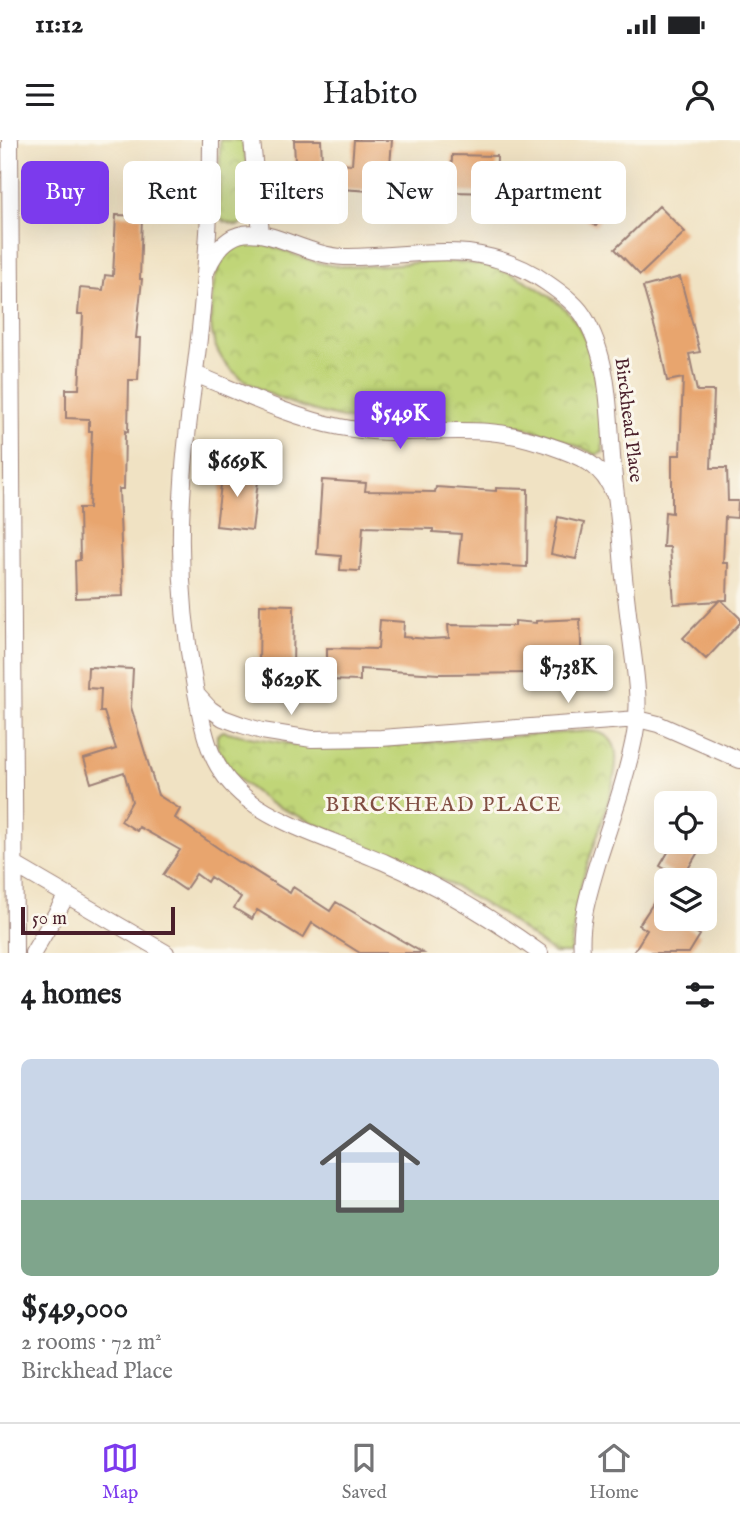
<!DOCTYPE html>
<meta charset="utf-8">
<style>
body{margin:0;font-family:"IM FELL English",serif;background:#f2f2f2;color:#202124;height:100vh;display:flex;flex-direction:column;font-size:26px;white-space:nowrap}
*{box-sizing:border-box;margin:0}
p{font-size:23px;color:#757577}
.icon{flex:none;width:38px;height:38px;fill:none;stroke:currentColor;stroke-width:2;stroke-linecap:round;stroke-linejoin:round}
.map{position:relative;height:813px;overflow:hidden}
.side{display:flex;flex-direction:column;background:#fff;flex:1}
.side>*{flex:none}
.banner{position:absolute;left:21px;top:21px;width:698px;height:63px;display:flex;gap:14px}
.fabs{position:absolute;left:654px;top:651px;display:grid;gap:14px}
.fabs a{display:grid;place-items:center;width:63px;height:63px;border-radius:10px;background:#fff;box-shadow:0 7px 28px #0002;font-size:35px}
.scale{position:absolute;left:21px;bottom:18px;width:154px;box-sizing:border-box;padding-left:7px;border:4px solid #4a1f2b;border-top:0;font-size:19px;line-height:24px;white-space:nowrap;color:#4a1f2b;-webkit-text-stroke:5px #fbf7ec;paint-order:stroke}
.price{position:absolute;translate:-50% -60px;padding:0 16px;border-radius:7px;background:#fff;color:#222;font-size:23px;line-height:46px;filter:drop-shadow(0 2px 4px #0008)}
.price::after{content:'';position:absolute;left:50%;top:42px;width:21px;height:16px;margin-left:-10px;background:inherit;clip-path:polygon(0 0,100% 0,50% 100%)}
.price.current{background:#7c3aed;color:#fff}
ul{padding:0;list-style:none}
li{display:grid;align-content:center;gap:14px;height:371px;padding:0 21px}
li span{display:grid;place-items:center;height:217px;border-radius:10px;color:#555}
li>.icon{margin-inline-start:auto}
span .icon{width:126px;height:126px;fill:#fffc;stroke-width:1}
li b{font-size:30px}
h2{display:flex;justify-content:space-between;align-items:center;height:84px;padding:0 21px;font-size:30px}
.pill{padding:0 24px;border-radius:10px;background:#fff;box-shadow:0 7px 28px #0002;font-size:24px;line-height:63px}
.pill.current{background:#7c3aed;color:#fff}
.status{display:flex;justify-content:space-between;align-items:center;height:49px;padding:0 35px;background:#fff;direction:ltr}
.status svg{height:19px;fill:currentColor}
header{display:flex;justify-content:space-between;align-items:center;height:91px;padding:0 21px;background:#fff;font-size:32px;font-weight:600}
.menu{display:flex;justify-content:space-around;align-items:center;height:98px;border-top:2px solid #e0e0e0;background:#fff;font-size:19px;color:#757577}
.menu a{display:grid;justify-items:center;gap:4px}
.menu .current{color:#7c3aed}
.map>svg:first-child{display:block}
.park{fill:url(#park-crowns);stroke:#857a52;stroke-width:2}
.building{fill:#e8a56e}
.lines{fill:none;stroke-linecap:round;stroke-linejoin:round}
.street-casing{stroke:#9d8077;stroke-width:18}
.street{stroke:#fff;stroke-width:16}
.labels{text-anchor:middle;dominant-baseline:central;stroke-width:6;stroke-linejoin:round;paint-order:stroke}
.street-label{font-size:19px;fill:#4a1f2b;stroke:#fbf7ec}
.neighbourhood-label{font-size:21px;letter-spacing:2px;fill:#814e42;stroke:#fbf7ec}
</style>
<div class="status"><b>11:12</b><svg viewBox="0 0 49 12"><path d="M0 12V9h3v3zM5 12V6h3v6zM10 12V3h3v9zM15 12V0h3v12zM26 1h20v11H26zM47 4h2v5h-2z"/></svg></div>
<header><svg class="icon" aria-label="menu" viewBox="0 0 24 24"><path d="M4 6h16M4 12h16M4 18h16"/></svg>Habito<svg class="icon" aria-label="person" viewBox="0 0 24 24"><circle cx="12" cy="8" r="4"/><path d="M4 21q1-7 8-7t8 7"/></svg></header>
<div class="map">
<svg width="740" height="813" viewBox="0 0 740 813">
<defs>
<pattern id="park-crowns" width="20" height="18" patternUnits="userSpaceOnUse" patternTransform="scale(1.75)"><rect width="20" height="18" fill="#c0d578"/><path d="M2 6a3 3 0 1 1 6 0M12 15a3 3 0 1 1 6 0" fill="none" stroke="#a6b668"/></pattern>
</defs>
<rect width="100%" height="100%" fill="#fbf7ec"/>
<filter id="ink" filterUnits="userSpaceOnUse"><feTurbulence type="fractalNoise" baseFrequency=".0143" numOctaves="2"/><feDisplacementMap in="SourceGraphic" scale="14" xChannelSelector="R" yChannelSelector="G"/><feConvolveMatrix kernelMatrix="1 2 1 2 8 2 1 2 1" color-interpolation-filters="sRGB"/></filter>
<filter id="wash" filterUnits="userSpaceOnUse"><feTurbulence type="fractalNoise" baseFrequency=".00686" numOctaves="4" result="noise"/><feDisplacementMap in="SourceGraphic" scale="28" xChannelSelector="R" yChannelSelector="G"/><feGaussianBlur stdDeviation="1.57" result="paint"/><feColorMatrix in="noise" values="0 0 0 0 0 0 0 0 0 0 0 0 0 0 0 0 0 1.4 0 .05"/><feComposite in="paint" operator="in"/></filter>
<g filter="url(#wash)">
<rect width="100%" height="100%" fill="#f0e2c3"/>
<path class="park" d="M220,0H243C245,21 260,77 237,86L223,81L219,75Z
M252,101C282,107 308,124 339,126C381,129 424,118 467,123C492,125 515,133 536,147C549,156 563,165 573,178C598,210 601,272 603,312L597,315C570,302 541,290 512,285C468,277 423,284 379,283C336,281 244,255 221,217C209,198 210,178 212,156C215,130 223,106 252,101Z
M223,591C264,601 304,607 346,608L589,591C603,592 614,598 616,613C619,641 592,709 583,738C576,763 574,788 570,813H554L501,774L448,743L269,663L242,642L230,630L217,606V595Z"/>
<g id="blocks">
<path class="building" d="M294,0H321L322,22L352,24L354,0H392L388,52L340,49L341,42L296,43Z
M452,15L497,16L496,53L451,52Z
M570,38L611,63L596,86L556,61Z
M659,66L685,92L640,135L615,109Z
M116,75L142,76L140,139H142L136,198H140L138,240H129L128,292L125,291L124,349H119L123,456L76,458L75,421L80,420L79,368H89L92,291H89V279L66,278V249H79L83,174H78L80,148L103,150L105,135L113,136Z
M680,137L700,212L689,214L697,251H714L711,328H727L728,361H738L737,378L725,377L723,423H728L727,460H721L740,478V483L706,519L683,498L719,461L674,464L670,407H663L665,372L672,373V315H680L683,238L667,241L660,206L643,147Z
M223,328L259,333L252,390L216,386Z
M322,340L366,343L365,351L435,352L436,347L496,351V348L528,349L527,427L458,423L461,394L433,392V389L363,387L360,431L340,430L341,416L317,414Z
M558,377L584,383L576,419L551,414Z
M260,464L294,465L293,528L259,527Z
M580,479L582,528L532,529V533L439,534L360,529V541L327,540V508L378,509L380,480L404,482L403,497L429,499L449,498L448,485L515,486V481L536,483V481Z
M88,527L133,529L131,567L158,655L180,669L175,678L241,724L242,723L290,753L293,747L330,771L336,762L423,813H360L312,783L303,798L257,770L252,779L234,768L241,757L210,737L207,742L196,734L185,750L163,735L180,710L139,687L137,691L121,681L132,661L124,632L91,643L84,619L116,609L104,572H100L101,549L87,548Z
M674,702H704L682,739L660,726Z
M667,742V779H674L700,795L689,813H633L647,790L639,785Z"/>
</g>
</g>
<g filter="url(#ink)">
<use href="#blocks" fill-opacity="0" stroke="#9d8077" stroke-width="2"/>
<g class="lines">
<defs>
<path id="street" d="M10,0L15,813
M211,0C211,60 207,119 201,179C196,233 186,287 183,342C178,410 182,480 195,547C204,593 208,628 247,659C283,687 343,704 386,723C441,747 491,777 540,813
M252,0L261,93
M206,132C237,56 289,115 344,117C385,118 426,109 468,113C498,117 523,126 547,143C560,152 574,162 583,175C609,216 609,270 612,316C614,345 619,373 621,402C623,434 627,466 631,498C635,531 641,562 635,594C627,636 612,678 599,718C590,749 579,781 582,813
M195,234C242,253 290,277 340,287C389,297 440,288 489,292C515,294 538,301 562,310C586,319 603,328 613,352
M197,555L210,569L223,578L242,585L262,591L312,599L381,598L638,579L658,584L740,620
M15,725L166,813
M33,813L67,755"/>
</defs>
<use href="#street" class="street-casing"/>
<use href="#street" class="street"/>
</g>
</g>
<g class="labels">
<g class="street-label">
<text transform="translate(628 280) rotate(83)">Birckhead Place</text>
</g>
<g class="neighbourhood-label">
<text x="444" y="665">BIRCKHEAD PLACE</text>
</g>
</g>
</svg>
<div class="fabs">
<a><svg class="icon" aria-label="locate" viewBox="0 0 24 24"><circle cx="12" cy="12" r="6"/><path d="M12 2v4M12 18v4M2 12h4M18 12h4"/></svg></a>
<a><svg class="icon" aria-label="layers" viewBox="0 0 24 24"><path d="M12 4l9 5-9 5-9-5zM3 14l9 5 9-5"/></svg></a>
</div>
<div class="scale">50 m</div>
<b class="price current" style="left:400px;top:311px">$549K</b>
<b class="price" style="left:237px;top:359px">$669K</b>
<b class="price" style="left:568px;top:565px">$738K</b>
<b class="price" style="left:291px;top:577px">$629K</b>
<div class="banner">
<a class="pill current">Buy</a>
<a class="pill">Rent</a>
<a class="pill">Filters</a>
<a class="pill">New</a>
<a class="pill">Apartment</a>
</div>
</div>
<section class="side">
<h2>4 homes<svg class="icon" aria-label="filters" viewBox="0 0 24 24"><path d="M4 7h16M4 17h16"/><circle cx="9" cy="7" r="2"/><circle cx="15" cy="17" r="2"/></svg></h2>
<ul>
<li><span style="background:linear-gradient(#c9d6e8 65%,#7fa58c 0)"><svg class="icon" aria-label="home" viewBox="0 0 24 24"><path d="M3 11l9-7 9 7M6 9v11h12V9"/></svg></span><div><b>$549,000</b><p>2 rooms · 72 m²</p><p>Birckhead Place</p></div></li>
</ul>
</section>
<nav class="menu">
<a class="current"><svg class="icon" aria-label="map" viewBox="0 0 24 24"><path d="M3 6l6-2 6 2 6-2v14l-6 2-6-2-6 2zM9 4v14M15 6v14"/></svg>Map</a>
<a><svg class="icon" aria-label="saved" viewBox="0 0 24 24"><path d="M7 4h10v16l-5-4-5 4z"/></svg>Saved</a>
<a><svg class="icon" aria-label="home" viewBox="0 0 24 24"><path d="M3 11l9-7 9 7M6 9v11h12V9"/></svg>Home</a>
</nav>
